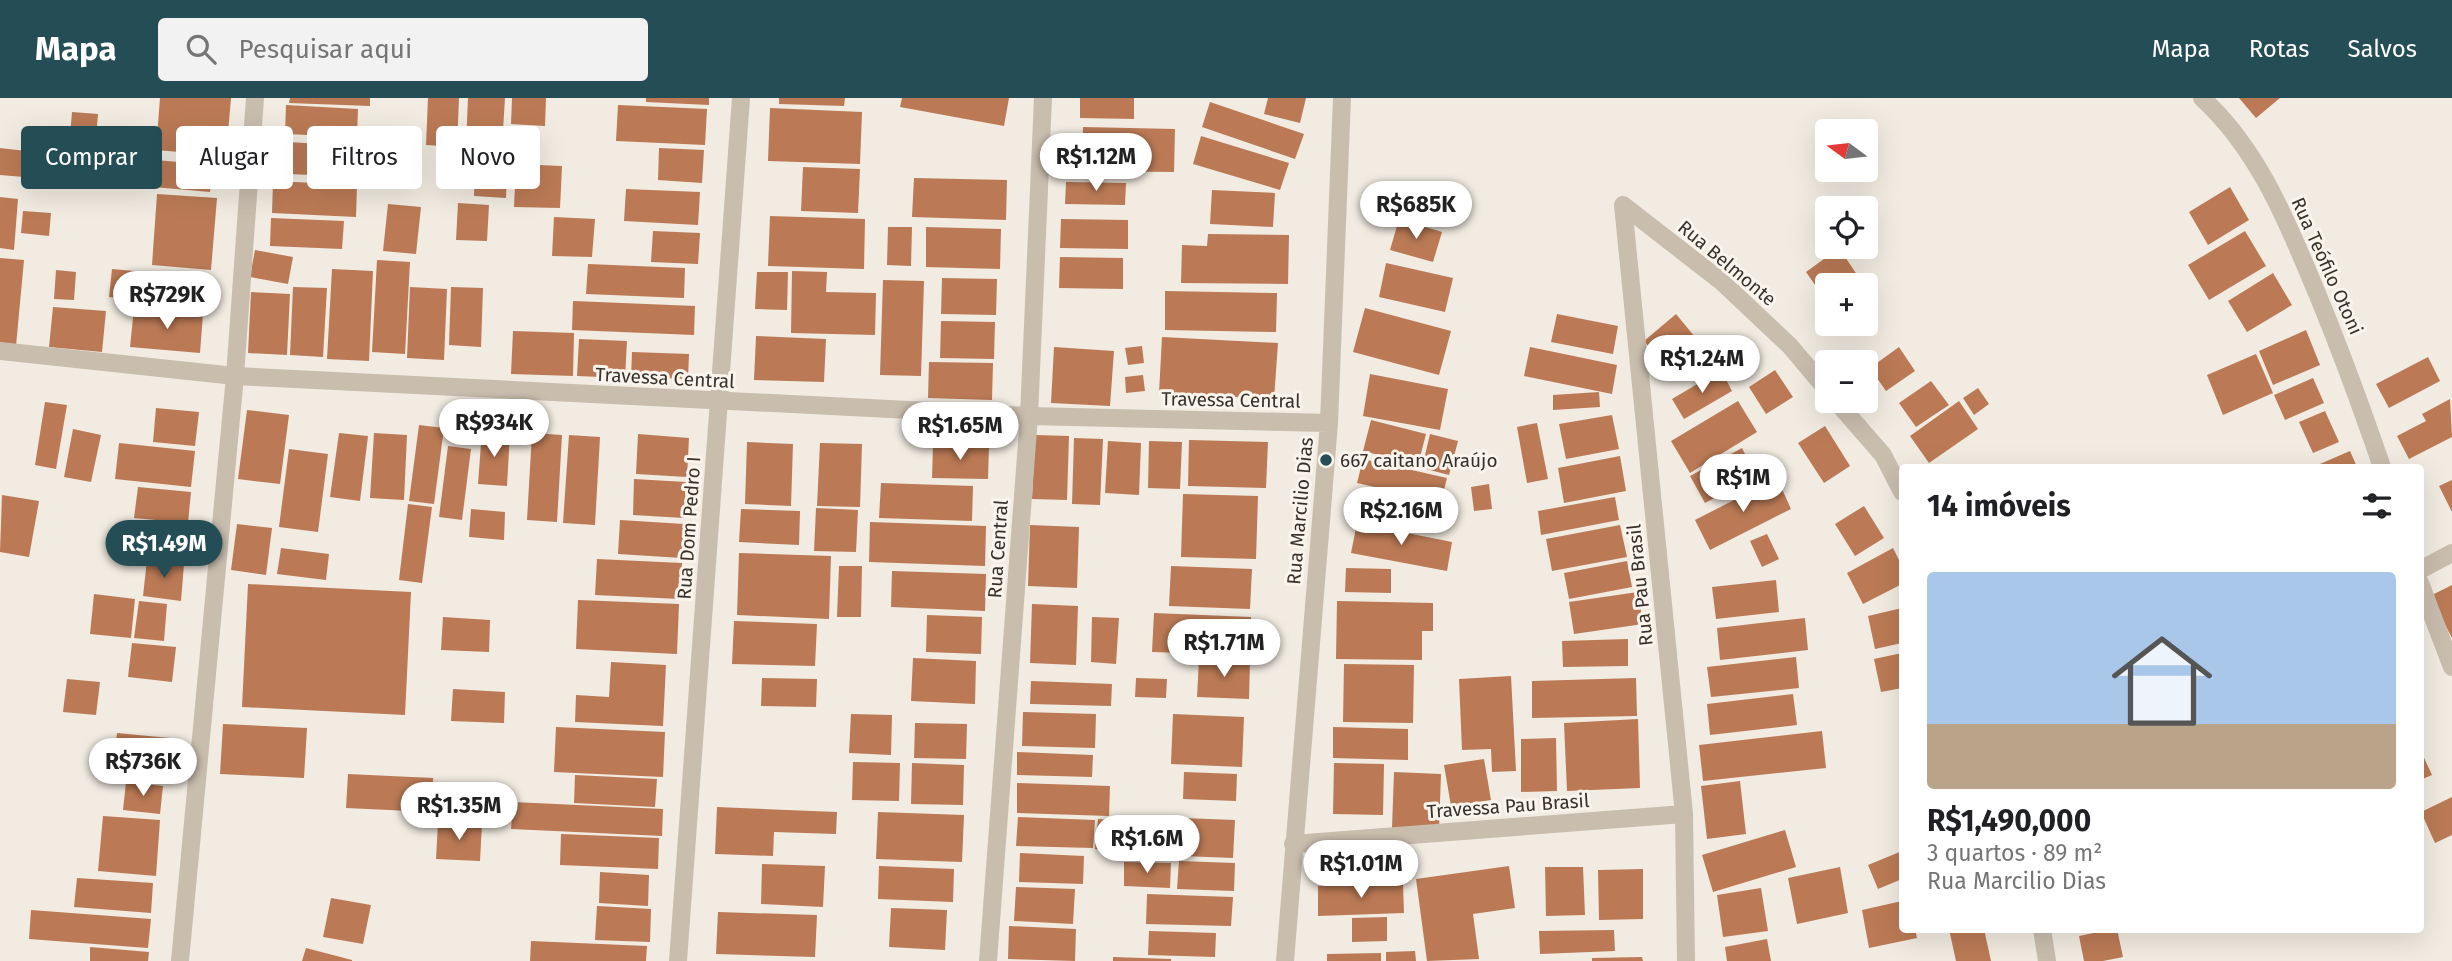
<!DOCTYPE html>
<html lang="pt">
<meta charset="utf-8">
<style>
body{margin:0;font-family:"Fira Sans",sans-serif;background:#f2f2f2;color:#202124;height:100vh;display:flex;flex-direction:column;font-size:26px;white-space:nowrap}
*{box-sizing:border-box;margin:0}
p{font-size:23px;color:#757577}
.icon{flex:none;width:38px;height:38px;fill:none;stroke:currentColor;stroke-width:2;stroke-linecap:round;stroke-linejoin:round}
.map{position:relative;flex:1;overflow:hidden}
.details{position:absolute;left:1899px;top:366px;width:525px;height:469px;display:flex;flex-direction:column;background:#fff;border-radius:7px;box-shadow:0 7px 28px #0002}
.details>*{flex:none}
.top-card{position:absolute;left:21px;top:28px;width:665px;height:63px;display:flex;gap:14px}
.needle{width:46px;rotate:285deg}
.fabs{position:absolute;left:1815px;top:21px;display:grid;gap:14px}
.fabs a{display:grid;place-items:center;width:63px;height:63px;border-radius:7px;background:#fff;box-shadow:0 7px 28px #0002;font-size:35px}
.price{position:absolute;translate:-50% -60px;padding:0 16px;border-radius:24px;background:#fff;color:#222;font-size:23px;line-height:46px;filter:drop-shadow(0 2px 4px #0008)}
.price::after{content:'';position:absolute;left:50%;top:42px;width:21px;height:16px;margin-left:-10px;background:inherit;clip-path:polygon(0 0,100% 0,50% 100%)}
.price.on{background:#244d56;color:#fff}
ul{padding:0;list-style:none}
li{display:grid;align-content:center;gap:14px;height:371px;padding:0 28px}
li span{display:grid;place-items:center;height:217px;border-radius:7px;color:#555}
li>.icon{margin-inline-start:auto}
span .icon{width:126px;height:126px;fill:#fffc;stroke-width:1}
li b{font-size:30px}
h2{display:flex;justify-content:space-between;align-items:center;height:84px;padding:0 28px;font-size:30px}
.tag{padding:0 24px;border-radius:7px;background:#fff;box-shadow:0 7px 28px #0002;font-size:24px;line-height:63px}
.tag.on{background:#244d56;color:#fff}
header{display:flex;align-items:center;gap:42px;box-sizing:border-box;height:98px;padding:0 35px;background:#244d56;color:#fff}
header strong{font-size:33px}
nav{display:flex;gap:38px;margin-inline-start:auto;font-size:24px}
.search{width:490px;height:63px;background:#f2f2f2;display:flex;align-items:center;gap:18px;box-sizing:border-box;padding:0 24px;border-radius:7px;color:#757577;font-size:26px}
.map>svg:first-child{display:block}
.building{fill:#bb7a55}
.lines{fill:none;stroke-linecap:round;stroke-linejoin:round}
.minor{stroke:#c9bdae;stroke-width:18}
.poi-dot{fill:#244d56;stroke:#f9f5ed;stroke-width:2.5}
.labels{text-anchor:middle;dominant-baseline:central;stroke-width:6;stroke-linejoin:round;paint-order:stroke}
.street-label{font-size:19px;fill:#38312b;stroke:#f9f5ed}
.poi-label{font-size:19px;fill:#38312b;stroke:#f9f5ed;text-anchor:start}
</style>
<header>
<strong>Mapa</strong>
<div class="search"><svg class="icon" aria-label="search" viewBox="0 0 24 24"><circle cx="10" cy="10" r="6"/><path d="M15 15l6 6"/></svg>Pesquisar aqui</div>
<nav><a>Mapa</a><a>Rotas</a><a>Salvos</a></nav>
</header>
<div class="map">
<svg width="2452" height="863" viewBox="0 0 2452 863">
<rect width="100%" height="100%" fill="#f1ebe1"/>
<path class="building" d="M160,0H231L226,58L156,52Z
M290,0H370V8L289,5Z
M428,0H459L457,49L426,47Z
M468,0H505L502,48L466,46Z
M512,0H546L545,28L511,26Z
M646,0H709V7L646,4Z
M779,0H845L844,8L779,6Z
M902,0H1009L1004,28L900,9Z
M1080,0H1134V21L1080,20Z
M1268,0H1306L1300,25L1264,16Z
M2239,0H2280L2256,20Z
M1210,4L1304,36L1295,61L1202,29Z
M286,7L358,11L357,39L285,36Z
M618,7L707,11L705,47L616,43Z
M770,10L862,14L860,66L768,63Z
M72,14L98,16L95,52L69,50Z
M1083,29L1175,31L1174,74L1082,73Z
M1201,38L1289,65L1280,92L1193,66Z
M289,44L335,47L334,78L288,76Z
M0,50L26,53L24,79L0,77Z
M659,50L704,52L702,85L658,82Z
M122,59L212,67L210,94L119,86Z
M516,66L562,68L560,110L514,109Z
M803,69L860,71L858,115L801,113Z
M475,70L507,71L506,100L474,98Z
M914,80L1007,82L1006,122L912,119Z
M273,83L357,87L356,119L272,115Z
M1066,84L1126,85L1125,107L1065,106Z
M2230,89L2249,122L2208,147L2189,114Z
M626,91L700,94L698,127L624,123Z
M1212,92L1275,95L1273,129L1210,126Z
M157,96L217,100L211,172L152,167Z
M0,99L18,101L14,152L0,150Z
M458,105L489,107L487,143L456,142Z
M388,106L421,109L416,156L383,153Z
M23,113L51,115L49,138L21,135Z
M770,118L865,121L864,171L768,168Z
M554,119L595,121L592,159L552,158Z
M271,120L344,123L342,151L270,148Z
M1061,121L1128,122V151L1060,150Z
M1399,121L1442,134L1433,164L1390,152Z
M888,129H912L911,168L887,167Z
M926,129L1001,131L1000,171L926,169Z
M653,133L700,135L698,166L651,164Z
M2245,133L2266,168L2209,202L2188,167Z
M1208,136L1289,137L1288,186L1181,185L1182,147L1207,148Z
M1839,150L1864,187H1827V204L1806,174Z
M255,152L293,159L288,186L250,179Z
M1060,159L1123,160V191L1059,190Z
M0,160L24,162L16,248L0,247Z
M377,162L410,164L405,256L372,254Z
M1386,165L1453,180L1445,214L1379,199Z
M588,166L685,170L684,200L586,196Z
M112,171L146,174L144,202L109,199Z
M332,171L373,173L369,263L327,261Z
M56,172L76,174L74,202L54,201Z
M152,173L209,177L206,211L149,207Z
M792,173L827,174L826,194L876,195L875,237L791,235Z
M757,174H788L787,212L755,211Z
M2273,175L2292,207L2247,234L2228,203Z
M942,180L997,181L996,217L941,216Z
M883,182L924,183L921,278L880,277Z
M293,189L327,190L323,259L290,257Z
M410,189L447,191L444,262L407,260Z
M451,189L483,190L481,249L449,247Z
M1165,193L1277,195L1276,234L1165,232Z
M251,194L290,196L287,257L248,255Z
M573,203L695,208L694,237L572,232Z
M53,209L106,213L102,254L49,249Z
M134,210L203,216L200,255L130,249Z
M1365,210L1451,233L1439,277L1353,254Z
M1557,216L1618,228L1613,256L1551,244Z
M1676,216L1709,256L1677,282L1644,243Z
M941,223L995,224L994,261L940,260Z
M2306,232L2320,267L2273,287L2259,253Z
M513,233L574,235L573,278L511,276Z
M756,238L826,241L824,284L754,282Z
M1162,239L1278,245L1274,301L1159,295Z
M579,241L627,243L625,280L577,278Z
M1142,248L1144,265L1128,267L1125,250Z
M1054,249L1114,253L1110,308L1051,305Z
M1530,249L1617,267L1612,296L1524,278Z
M1899,249L1915,273L1886,293L1870,270Z
M632,254L689,256L688,281L631,279Z
M2256,256L2273,295L2223,317L2207,277Z
M2428,259L2440,283L2389,310L2376,286Z
M929,264L993,265L992,302L928,300Z
M1721,272L1732,293L1684,321L1672,301Z
M1775,272L1793,299L1766,316L1749,289Z
M1370,276L1448,291L1440,332L1363,318Z
M1143,277L1145,293L1126,295L1125,279Z
M2313,280L2324,305L2285,322L2274,297Z
M1931,283L1949,307L1916,329L1899,305Z
M1978,290L1989,306L1974,317L1963,300Z
M1599,294L1600,309L1553,312V297Z
M2450,301L2452,339L2409,361L2397,338L2426,323L2422,316Z
M1738,303L1757,334L1690,375L1671,343Z
M1959,303L1978,331L1929,365L1910,338Z
M45,304L67,307L56,371L35,367Z
M156,310L199,314L195,348L153,344Z
M247,312L289,317L280,386L238,381Z
M2325,313L2339,344L2313,355L2299,324Z
M1612,317L1619,351L1566,361L1559,326Z
M1371,322L1426,336L1418,367L1363,353Z
M1537,325L1548,381L1527,385L1517,329Z
M419,327L444,330L434,406L409,403Z
M1825,328L1850,368L1824,385L1798,345Z
M73,331L101,337L91,384L64,379Z
M482,333L510,335L507,388L478,386Z
M339,335L368,338L360,403L330,399Z
M374,335L407,337L404,402L370,400Z
M532,335L562,337L557,424L527,422Z
M638,336L689,340L687,379L636,376Z
M1430,336L1458,343L1449,377L1422,370Z
M569,337L600,339L595,427L563,425Z
M1035,337L1069,338L1067,402L1032,401Z
M1074,340L1103,341L1100,407L1072,406Z
M1189,342L1268,344L1266,390L1188,388Z
M1108,343L1141,345L1139,397L1105,395Z
M1149,343L1182,344L1180,391L1148,390Z
M747,344L793,346L791,408L745,406Z
M119,345L195,353L191,389L115,381Z
M820,345L862,346L860,409L817,408Z
M933,347L989,348L988,381L932,380Z
M448,348L471,351L462,422L439,419Z
M1742,350L1756,378L1705,405L1690,378Z
M289,351L328,356L318,434L279,429Z
M2350,353L2357,369H2313Z
M1620,358L1626,393L1564,405L1558,370Z
M1363,361L1447,380L1441,404L1357,385Z
M1777,380L1791,411L1710,452L1695,422Z
M634,381L686,384L684,420L633,417Z
M2452,382V414L2439,388Z
M881,385L973,388L972,423L879,420Z
M1489,386L1492,411L1474,413L1471,389Z
M138,389L191,394L188,425L134,420Z
M1359,393L1419,406L1414,427L1354,413Z
M1183,396L1258,398L1256,461L1181,459Z
M2,397L39,403L29,459L0,454Z
M1615,399L1619,422L1541,437L1538,413Z
M408,406L432,409L422,485L399,482Z
M1864,408L1884,440L1855,458L1835,426Z
M816,410L858,412L856,454L814,453Z
M471,411L505,414L504,442L469,439Z
M741,411L800,413L799,447L739,444Z
M620,422L684,426L682,460L618,456Z
M870,424L986,428L985,468L869,464Z
M1357,425L1452,444L1447,473L1351,455Z
M237,426L272,430L266,477L231,472Z
M1030,427L1079,429L1077,490L1028,488Z
M1620,427L1627,459L1552,473L1546,441Z
M1767,436L1779,461L1762,469L1750,443Z
M281,450L329,456L326,482L277,476Z
M1893,450L1902,468V486L1863,506L1847,475Z
M739,455L831,458L829,521L737,517Z
M597,461L682,465L680,501L595,497Z
M147,462L184,466L181,503L143,498Z
M1627,463L1632,489L1569,501L1564,475Z
M839,468H862L861,519H837Z
M1171,468L1252,471L1250,511L1169,508Z
M1346,470L1391,471V495L1345,494Z
M892,473L986,476L985,513L891,509Z
M1776,482L1779,514L1716,521L1712,489Z
M248,486L411,494L405,617L242,609Z
M2452,487V540L2430,498Z
M1638,494L1643,526L1574,536L1569,504Z
M94,496L135,501L131,540L90,536Z
M578,502L679,506L677,556L576,551Z
M139,503L167,506L164,543L134,540Z
M1337,503L1433,505V533H1422V562L1336,561Z
M1032,506L1078,508L1076,567L1030,565Z
M1902,510V545L1875,551L1868,518Z
M1154,515L1251,519L1250,557L1152,554Z
M927,517L982,519L981,556L926,554Z
M443,519L490,522L489,554L441,552Z
M1092,519L1119,520L1116,566L1091,564Z
M1805,520L1808,552L1720,562L1717,530Z
M734,523L817,526L815,568L732,566Z
M1628,541V568L1563,569L1562,543Z
M132,545L176,549L172,584L128,579Z
M1902,555V590L1881,594L1874,561Z
M1796,559L1799,590L1711,599L1707,569Z
M913,560L976,563L975,606L911,603Z
M1199,561L1250,562L1249,601L1197,599Z
M611,564L666,567L663,628L575,624L576,597L609,599Z
M1344,566L1414,567L1413,625L1343,624Z
M1511,578L1516,673L1492,674L1491,651L1462,652L1459,581Z
M762,580L817,581L816,609L761,608Z
M1136,580L1167,581L1166,600L1135,599Z
M1636,580L1637,618L1532,620V583Z
M67,581L100,584L96,617L63,614Z
M1031,583L1112,586L1111,608L1030,606Z
M453,591L505,594L504,625L451,623Z
M1793,596L1797,627L1710,637L1707,606Z
M1023,614L1096,616L1095,650L1022,648Z
M851,616L892,617L891,657L849,655Z
M1173,616L1244,619L1242,669L1171,666Z
M1638,621L1640,690L1567,693L1564,625Z
M915,625L967,626L966,661L914,660Z
M223,626L307,630L304,680L220,676Z
M556,629L665,634L663,679L554,674Z
M1333,629L1408,631V662L1333,660Z
M1822,633L1826,670L1703,683L1699,647Z
M117,635L170,640L166,680L113,674Z
M1556,640L1557,693L1521,694V641Z
M2420,651L2432,677L2420,682Z
M1017,654L1093,657L1092,679L1017,677Z
M1484,661L1491,702L1451,708L1444,667Z
M853,664L900,665L899,703L852,702Z
M912,665L964,667L963,707L911,706Z
M1334,665L1384,666L1383,717L1333,716Z
M1184,674L1237,676L1236,703L1183,701Z
M1394,674L1441,676L1439,731L1392,730Z
M348,676L433,680L432,714L346,710Z
M575,677L657,681L655,709L574,705Z
M1740,683L1746,736L1707,741L1701,688Z
M126,684L163,688L160,716L123,712Z
M1017,685L1110,688L1109,718L1017,715Z
M2452,699V737L2435,745L2421,714Z
M513,704L663,711L662,738L511,731Z
M717,709L837,714L836,736L774,734L773,758L715,756Z
M878,714L964,717L962,764L876,761Z
M103,718L160,722L156,778L98,773Z
M1018,719L1095,722L1093,750L1016,748Z
M1183,720L1235,722L1233,760L1182,758Z
M1098,721L1146,724L1145,755L1095,751Z
M438,724L482,726L480,763L436,761Z
M1785,732L1796,769L1713,794L1702,757Z
M561,736L659,740L658,771L560,767Z
M1902,753V781L1878,791L1868,767Z
M1020,755L1084,758L1083,786L1019,784Z
M1179,763L1235,765L1234,793L1177,791Z
M1124,764L1171,765L1170,790L1124,788Z
M762,766L825,768L823,809L761,806Z
M879,768L954,771L953,804L878,801Z
M1509,768L1515,810L1473,816L1479,861L1427,863L1416,781Z
M1545,769H1583L1585,817L1546,818Z
M1840,769L1848,815L1797,826L1788,780Z
M1643,771V821L1599,822L1598,772Z
M600,774L649,777L648,808L599,805Z
M77,780L153,785L151,815L74,809Z
M1403,786L1404,815L1318,818V788Z
M1016,789L1075,791L1073,826L1014,823Z
M1761,790L1768,833L1723,839L1717,797Z
M1147,796L1233,799L1231,828L1146,826Z
M331,800L371,807L363,846L323,839Z
M1902,803V831H1915L1917,840L1869,850L1862,812Z
M597,808L651,811L650,844L595,842Z
M891,810L947,812L945,852L889,849Z
M31,812L151,821L148,850L29,841Z
M718,814L817,817L815,859L716,856Z
M1387,819V843L1352,844V820Z
M1009,828L1076,831L1075,863L1008,861Z
M1949,831H1984L1991,863H1956Z
M2113,831H2117L2123,859L2103,863H2084L2079,838Z
M1614,832L1615,853L1540,856L1539,833Z
M1149,833L1216,835L1215,859L1148,857Z
M1767,841L1771,863H1727L1725,849Z
M531,843L647,848L646,863H530Z
M90,849L149,854L148,863H90Z
M306,850L352,862V863H302Z
M1415,853L1416,863H1386V854Z
M1381,855V863H1327V856Z
M1113,859L1171,861V863H1113Z
M1642,859L1643,863H1592V860Z"/>
<g class="lines">
<path class="minor" d="M2202,0C2257,50 2286,121 2314,188C2339,248 2361,308 2382,369
M1623,107L1684,716L1686,863
M1623,107L1722,184L1790,248L1827,292
M0,253L235,278L1029,318L1329,325
M1836,303L1883,357L1902,394
M2420,472L2452,455
M2420,485L2452,569
M1293,746L1684,716
M2042,831L2047,863
M180,863L235,278L255,0
M678,863L741,0
M988,863L1029,318L1043,0
M1285,863L1329,325L1342,0"/>
</g>
<circle class="poi-dot" cx="1326" cy="362" r="7"/>
<g class="labels">
<g class="street-label">
<text transform="translate(1727 165) rotate(40)">Rua Belmonte</text>
<text transform="translate(2327 168) rotate(66)">Rua Teófilo Otoni</text>
<text transform="translate(665 280) rotate(3)">Travessa Central</text>
<text transform="translate(1231 302) rotate(1)">Travessa Central</text>
<text transform="translate(1300 413) rotate(-85)">Rua Marcilio Dias</text>
<text transform="translate(689 430) rotate(-86)">Rua Dom Pedro I</text>
<text transform="translate(998 451) rotate(-86)">Rua Central</text>
<text transform="translate(1640 487) rotate(-96)">Rua Pau Brasil</text>
<text transform="translate(1508 708) rotate(-4)">Travessa Pau Brasil</text>
</g>
<g class="poi-label">
<text x="1340" y="362">667 caitano Araújo</text>
</g>
</g>
</svg>
<div class="fabs">
<a><svg class="needle" viewBox="-14 -14 28 28"><path d="M0-13l5 13h-10z" fill="#e53935"/><path d="M0 13l5-13h-10z" fill="#757577"/></svg></a>
<a><svg class="icon" aria-label="locate" viewBox="0 0 24 24"><circle cx="12" cy="12" r="6"/><path d="M12 2v4M12 18v4M2 12h4M18 12h4"/></svg></a>
<a>+</a>
<a>−</a>
</div>
<b class="price" style="left:1096px;top:95px">R$1.12M</b>
<b class="price" style="left:1416px;top:143px">R$685K</b>
<b class="price" style="left:167px;top:233px">R$729K</b>
<b class="price" style="left:1702px;top:297px">R$1.24M</b>
<b class="price" style="left:494px;top:361px">R$934K</b>
<b class="price" style="left:960px;top:364px">R$1.65M</b>
<b class="price" style="left:1743px;top:416px">R$1M</b>
<b class="price" style="left:1401px;top:449px">R$2.16M</b>
<b class="price on" style="left:164px;top:482px">R$1.49M</b>
<b class="price" style="left:1224px;top:581px">R$1.71M</b>
<b class="price" style="left:143px;top:700px">R$736K</b>
<b class="price" style="left:459px;top:744px">R$1.35M</b>
<b class="price" style="left:1147px;top:777px">R$1.6M</b>
<b class="price" style="left:1361px;top:802px">R$1.01M</b>
<div class="top-card">
<a class="tag on">Comprar</a>
<a class="tag">Alugar</a>
<a class="tag">Filtros</a>
<a class="tag">Novo</a>
</div>
<section class="details">
<h2>14 imóveis<svg class="icon" aria-label="filters" viewBox="0 0 24 24"><path d="M4 7h16M4 17h16"/><circle cx="9" cy="7" r="2"/><circle cx="15" cy="17" r="2"/></svg></h2>
<ul>
<li><span style="background:linear-gradient(#a9c7e8 70%,#b9a48a 0)"><svg class="icon" aria-label="home" viewBox="0 0 24 24"><path d="M3 11l9-7 9 7M6 9v11h12V9"/></svg></span><div><b>R$1,490,000</b><p>3 quartos · 89 m²</p><p>Rua Marcilio Dias</p></div></li>
</ul>
</section>
</div>
